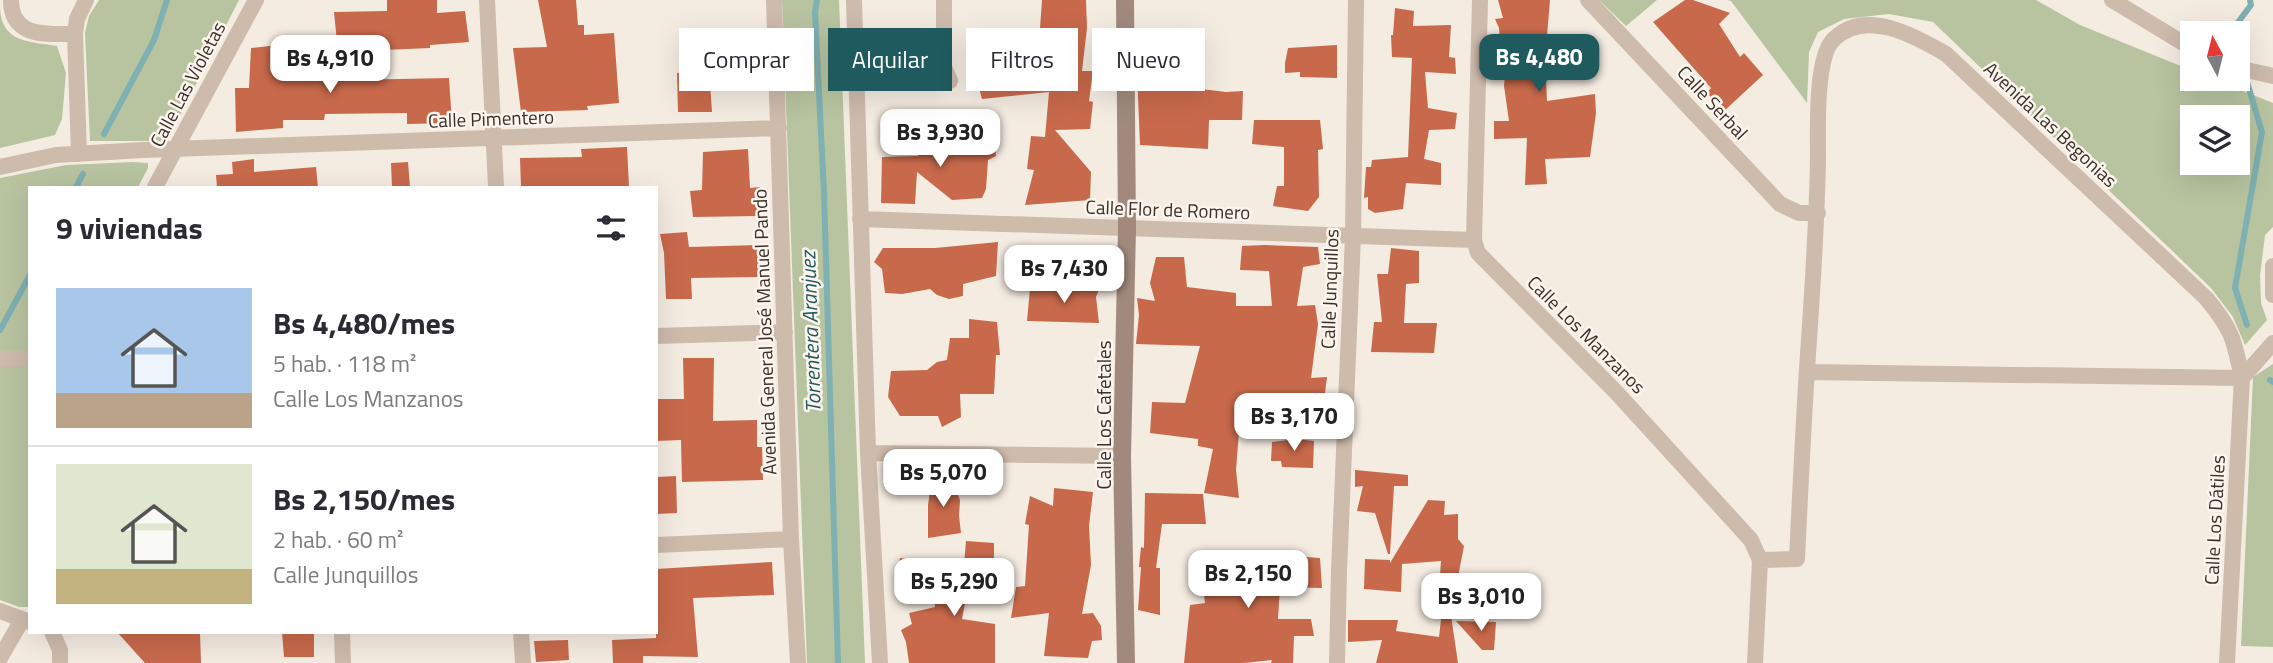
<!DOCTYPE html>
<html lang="es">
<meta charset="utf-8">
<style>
body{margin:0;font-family:"Titillium Web",sans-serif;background:#f7f7f7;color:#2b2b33;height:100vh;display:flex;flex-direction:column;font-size:26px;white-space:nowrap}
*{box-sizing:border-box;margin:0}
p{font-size:23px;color:#7c7c81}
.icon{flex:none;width:38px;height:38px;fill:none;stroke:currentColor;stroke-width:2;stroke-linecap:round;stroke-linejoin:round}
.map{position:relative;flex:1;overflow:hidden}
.drawer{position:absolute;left:28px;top:186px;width:630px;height:448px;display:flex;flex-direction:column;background:#fff;border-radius:0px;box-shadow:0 7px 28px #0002}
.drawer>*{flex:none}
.guide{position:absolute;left:679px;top:28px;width:665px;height:63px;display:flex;gap:14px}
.needle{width:46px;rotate:353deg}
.controls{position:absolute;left:2180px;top:21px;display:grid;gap:14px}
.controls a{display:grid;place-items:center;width:70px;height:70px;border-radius:0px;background:#fff;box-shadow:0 7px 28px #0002;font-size:35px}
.price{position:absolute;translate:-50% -60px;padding:0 16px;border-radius:14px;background:#fff;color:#222;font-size:23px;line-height:46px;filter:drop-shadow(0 2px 4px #0008)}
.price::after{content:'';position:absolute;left:50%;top:42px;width:21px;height:16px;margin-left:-10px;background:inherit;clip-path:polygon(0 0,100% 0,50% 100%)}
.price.active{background:#1f5a5e;color:#fff}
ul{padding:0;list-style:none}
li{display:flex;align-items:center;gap:21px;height:175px;padding:0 28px}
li+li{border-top:2px solid #e1e1e2}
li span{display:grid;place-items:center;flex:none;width:196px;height:140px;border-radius:0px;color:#555}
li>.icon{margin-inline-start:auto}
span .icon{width:84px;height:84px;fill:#fffc;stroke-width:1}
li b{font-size:30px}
h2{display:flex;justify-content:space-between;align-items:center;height:84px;padding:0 28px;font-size:30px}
.chip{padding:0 24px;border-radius:0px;background:#fff;box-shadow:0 7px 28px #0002;font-size:24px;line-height:63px}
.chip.active{background:#1f5a5e;color:#fff}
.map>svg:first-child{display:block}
.green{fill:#b8c4a0;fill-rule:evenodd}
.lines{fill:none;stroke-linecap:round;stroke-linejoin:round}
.stream{stroke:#7fb0b2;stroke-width:6}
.building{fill:#c8694b}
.minor{stroke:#cdbbac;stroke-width:16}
.secondary{stroke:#a18a7d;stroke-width:18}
.labels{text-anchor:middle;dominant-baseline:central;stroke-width:5;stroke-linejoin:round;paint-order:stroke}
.street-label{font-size:19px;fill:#3b302b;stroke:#fbf5ee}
.water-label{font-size:21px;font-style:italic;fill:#1f5a5e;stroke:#fbf5ee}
</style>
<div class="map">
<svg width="2273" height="663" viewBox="0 0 2273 663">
<rect width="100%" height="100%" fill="#f4ebe1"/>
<path class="green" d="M99,0H239L171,133L160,141H90L85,33L89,16Z
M782,0H839L865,663H807Z
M1599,0H1657L1626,26Z
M1727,0H2036L2080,25L2193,71V79H2213L2273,103V227L2265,235L2260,275L2261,303L2267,320L2245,345L2233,317L2211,288L1933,22L1889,14L1844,19L1818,32L1809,52L1807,103L1731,1ZM2193,117H2238V163H2193Z
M0,8C2,43 28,41 57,46L66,73L62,119L55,135L0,148Z
M133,162L148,163V168L138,187H30V605L28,607H19L0,600V178L66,165Z
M2273,364V647L2241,646L2253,377Z"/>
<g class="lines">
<path class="stream" d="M817,0L815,12L824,193L838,663
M2230,33L2251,5L2250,0
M2241,71L2247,82L2262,132L2235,288L2247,325
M104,134L154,40L167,0
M76,187L83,174
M0,330L30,275
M2270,380L2273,382"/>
</g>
<path class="building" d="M387,0H437V13L465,11L469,42L430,45V48L338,52L334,12L387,11Z
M538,0H576L578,25H584V35L614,33L619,103L587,106L588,110L521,112L513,48L547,47Z
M1042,0H1086L1087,28L1082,71H1093L1089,101L1093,102L1090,129L1055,130L1091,172L1090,200L1025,205L1034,170L1027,169L1031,136L1045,137L1049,92L982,99L977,81L983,59L1045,71L1040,28Z
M1498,0H1550L1545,59L1547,101L1595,94L1596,113L1590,157L1545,159L1547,184L1525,185L1527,138L1494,139V121H1509L1504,86L1508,41H1500L1499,28L1495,19L1503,18Z
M1685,0H1693L1730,13L1719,24L1740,57L1744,53L1763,75L1724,111L1707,93L1711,88L1653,22Z
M1395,8L1414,11L1413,26L1451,25L1449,57L1455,58L1456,74L1425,72L1428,108L1457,113L1455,129L1429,130L1424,159L1441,163V185L1406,183L1403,209L1375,213L1368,209V197L1364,198L1366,167H1371L1372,160L1408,157L1412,58L1392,57L1391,35H1393Z
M884,41H926L924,82L909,85L878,87Z
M297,43L299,81L449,78L452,123L407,124V113L325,114L324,120H283V128L236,132L235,88H249L251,48Z
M1167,43H1195L1193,88L1226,92L1243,91L1242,120H1209L1208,149L1140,145L1137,72L1146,71L1148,57H1168Z
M1337,45V78L1300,77V72L1285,73V63L1288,48Z
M709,69L712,112H678L677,73Z
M1254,120H1320L1323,149L1318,150L1319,197L1308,211L1273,206L1277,186H1284V147L1252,144Z
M957,135L994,137L996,156L988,160L986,189L982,198L952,200L917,172L915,204L881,203L882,157L918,156L921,137Z
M627,147L629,187H521L520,158L582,157L581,149Z
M748,149L750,188L760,187L759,216L693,217L690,191L702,190L703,152Z
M254,159V172L316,167L318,187H217L216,175L233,174L232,162Z
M408,162L410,187H392L391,163Z
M687,232L689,247L759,245L760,277L691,278L692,299H666L664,253L660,234Z
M998,242L996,276L963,284V296L949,299L937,295L930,289L902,294L885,293L882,269L874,262L883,248H935Z
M1265,245L1318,247L1320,264L1303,267L1297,306L1315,305L1318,324L1311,378L1327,377L1325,393L1285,395V410L1241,406L1236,470L1239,498L1204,493L1213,449L1198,446V439L1150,433L1152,402L1185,403L1200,346L1136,344L1139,315L1137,298L1155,301L1150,283L1156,257H1184L1187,287L1236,293V306H1272L1269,271L1240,270L1242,246Z
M1391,248L1419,251V283L1406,284L1404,323H1437L1434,353L1371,352L1374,322H1382L1377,274H1388Z
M1100,287L1096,297L1099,323L1027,321L1030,288Z
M969,319L997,322L1000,355H996L994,394H960L961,417L942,427L938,416H900L888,397L891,371L927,370L937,362L947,360L950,338H969Z
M683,358H714L713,421L757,420V447H762L763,480L682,482L681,440L656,441V399H684Z
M1296,439L1314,441L1313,468L1282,467L1281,461H1271L1272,442Z
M933,469L942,484L954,485L960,500L959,516L961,533L928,538V505Z
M1355,470L1408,475V486H1394L1390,554H1388L1375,513L1357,511L1363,486L1355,487Z
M676,476L677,513L656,514V477Z
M1054,488L1093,492L1089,526L1091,565L1082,614L1093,613L1101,626L1102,640L1092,641L1088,658L1044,656L1049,613L1011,618L1016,587L1025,586L1029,525L1025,524L1030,496L1053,506Z
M1145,493L1203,494L1206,524H1162L1156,568H1160V615L1138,610L1141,567H1139L1141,547L1144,548Z
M1428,500L1445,501L1444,515L1458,514V539L1464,546L1458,577L1440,575L1441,561L1402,564L1401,592L1364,589L1365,559L1390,560V563Z
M966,541L994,543V577H970L962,619L995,624V663H909L906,642L901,630L912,624L909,613L935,607L933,577H963Z
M1199,556L1248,557V560L1292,556L1320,558L1322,588L1280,587L1278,619H1311L1314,636H1294L1293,663H1271L1272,660L1244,663H1184L1190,605L1205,603Z
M900,558L932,562L933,577L896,576Z
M772,562L774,595L693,598L698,657L643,656V663H613L612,640L656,638V569Z
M1443,602H1449L1458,663H1376L1382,640L1348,642V620H1398L1396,631L1439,637Z
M1456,621L1496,622L1494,650H1482Z
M117,632H200L201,663H145Z
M282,632H314V657H284Z
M568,640L569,660L536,662L534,641Z"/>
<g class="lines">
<path class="minor" d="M11,0C11,38 47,34 75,34
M487,0L496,187
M774,0L791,539L798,663
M854,0L868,453L880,663
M944,0V67L950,81
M1480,0L1474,240L1478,253L1616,392L1751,540L1760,560L1755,663
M1588,0L1780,204L1799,213H1818
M2112,0L2193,49
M2238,68L2273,76
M79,154L75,34L77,19L86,0
M0,167L56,155L143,150L779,128
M155,187L256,0
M860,219L1474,240
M2273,266V295
M656,336L785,332
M0,359L30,358
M1807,372L2242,378L2273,343
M868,453L1122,456
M656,545L791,539
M1760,560L1797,559C1800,496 1803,432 1807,369C1812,298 1817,228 1818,157C1818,131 1815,56 1834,39C1866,8 1915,36 1946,54L2206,298C2232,329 2234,339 2242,378L2227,663
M0,611L30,622
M52,632L60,650V663
M342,632L343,663
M521,632L523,663
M0,658L22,620
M1337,663L1339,571L1353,236L1356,0"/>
<path class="secondary" d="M1125,0L1127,229L1122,456L1126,663"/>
</g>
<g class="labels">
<g class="street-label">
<text transform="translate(187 84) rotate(-62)">Calle Las Violetas</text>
<text transform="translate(1713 102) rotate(47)">Calle Serbal</text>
<text transform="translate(491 118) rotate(-2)">Calle Pimentero</text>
<text transform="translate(2051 124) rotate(43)">Avenida Las Begonias</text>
<text transform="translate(1168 209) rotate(2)">Calle Flor de Romero</text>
<text transform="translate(1329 289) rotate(-88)">Calle Junquillos</text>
<text transform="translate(764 332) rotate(-92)">Avenida General José Manuel Pando</text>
<text transform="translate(1587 334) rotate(45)">Calle Los Manzanos</text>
<text transform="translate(1103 415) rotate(-90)">Calle Los Cafetales</text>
<text transform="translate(2214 520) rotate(-87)">Calle Los Dátiles</text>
</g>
<g class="water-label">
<text transform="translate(810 332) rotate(-92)">Torrentera Aranjuez</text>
</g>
</g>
</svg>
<div class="controls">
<a><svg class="needle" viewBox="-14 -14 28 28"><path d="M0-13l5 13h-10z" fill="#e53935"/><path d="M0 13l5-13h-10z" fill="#7c7c81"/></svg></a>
<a><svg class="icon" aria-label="layers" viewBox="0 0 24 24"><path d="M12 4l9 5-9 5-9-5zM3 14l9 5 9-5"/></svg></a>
</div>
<b class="price active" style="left:1539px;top:94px">Bs 4,480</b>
<b class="price" style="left:330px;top:95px">Bs 4,910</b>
<b class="price" style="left:940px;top:169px">Bs 3,930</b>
<b class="price" style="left:1064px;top:305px">Bs 7,430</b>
<b class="price" style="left:1294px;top:453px">Bs 3,170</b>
<b class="price" style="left:943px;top:509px">Bs 5,070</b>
<b class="price" style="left:1248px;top:610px">Bs 2,150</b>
<b class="price" style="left:954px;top:618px">Bs 5,290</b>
<b class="price" style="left:1481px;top:633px">Bs 3,010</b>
<div class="guide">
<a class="chip">Comprar</a>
<a class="chip active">Alquilar</a>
<a class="chip">Filtros</a>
<a class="chip">Nuevo</a>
</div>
<section class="drawer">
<h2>9 viviendas<svg class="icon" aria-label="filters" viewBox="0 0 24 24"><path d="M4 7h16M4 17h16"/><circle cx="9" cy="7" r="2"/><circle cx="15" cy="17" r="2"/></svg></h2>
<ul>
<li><span style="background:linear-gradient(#a9c7e8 75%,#b9a48a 0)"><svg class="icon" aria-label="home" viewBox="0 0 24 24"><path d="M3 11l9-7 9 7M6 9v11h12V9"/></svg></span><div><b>Bs 4,480/mes</b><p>5 hab. · 118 m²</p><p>Calle Los Manzanos</p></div></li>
<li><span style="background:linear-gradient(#dfe7d0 75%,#c2b280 0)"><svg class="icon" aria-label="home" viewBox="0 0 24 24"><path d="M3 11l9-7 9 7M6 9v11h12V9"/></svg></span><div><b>Bs 2,150/mes</b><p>2 hab. · 60 m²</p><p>Calle Junquillos</p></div></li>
</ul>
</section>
</div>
